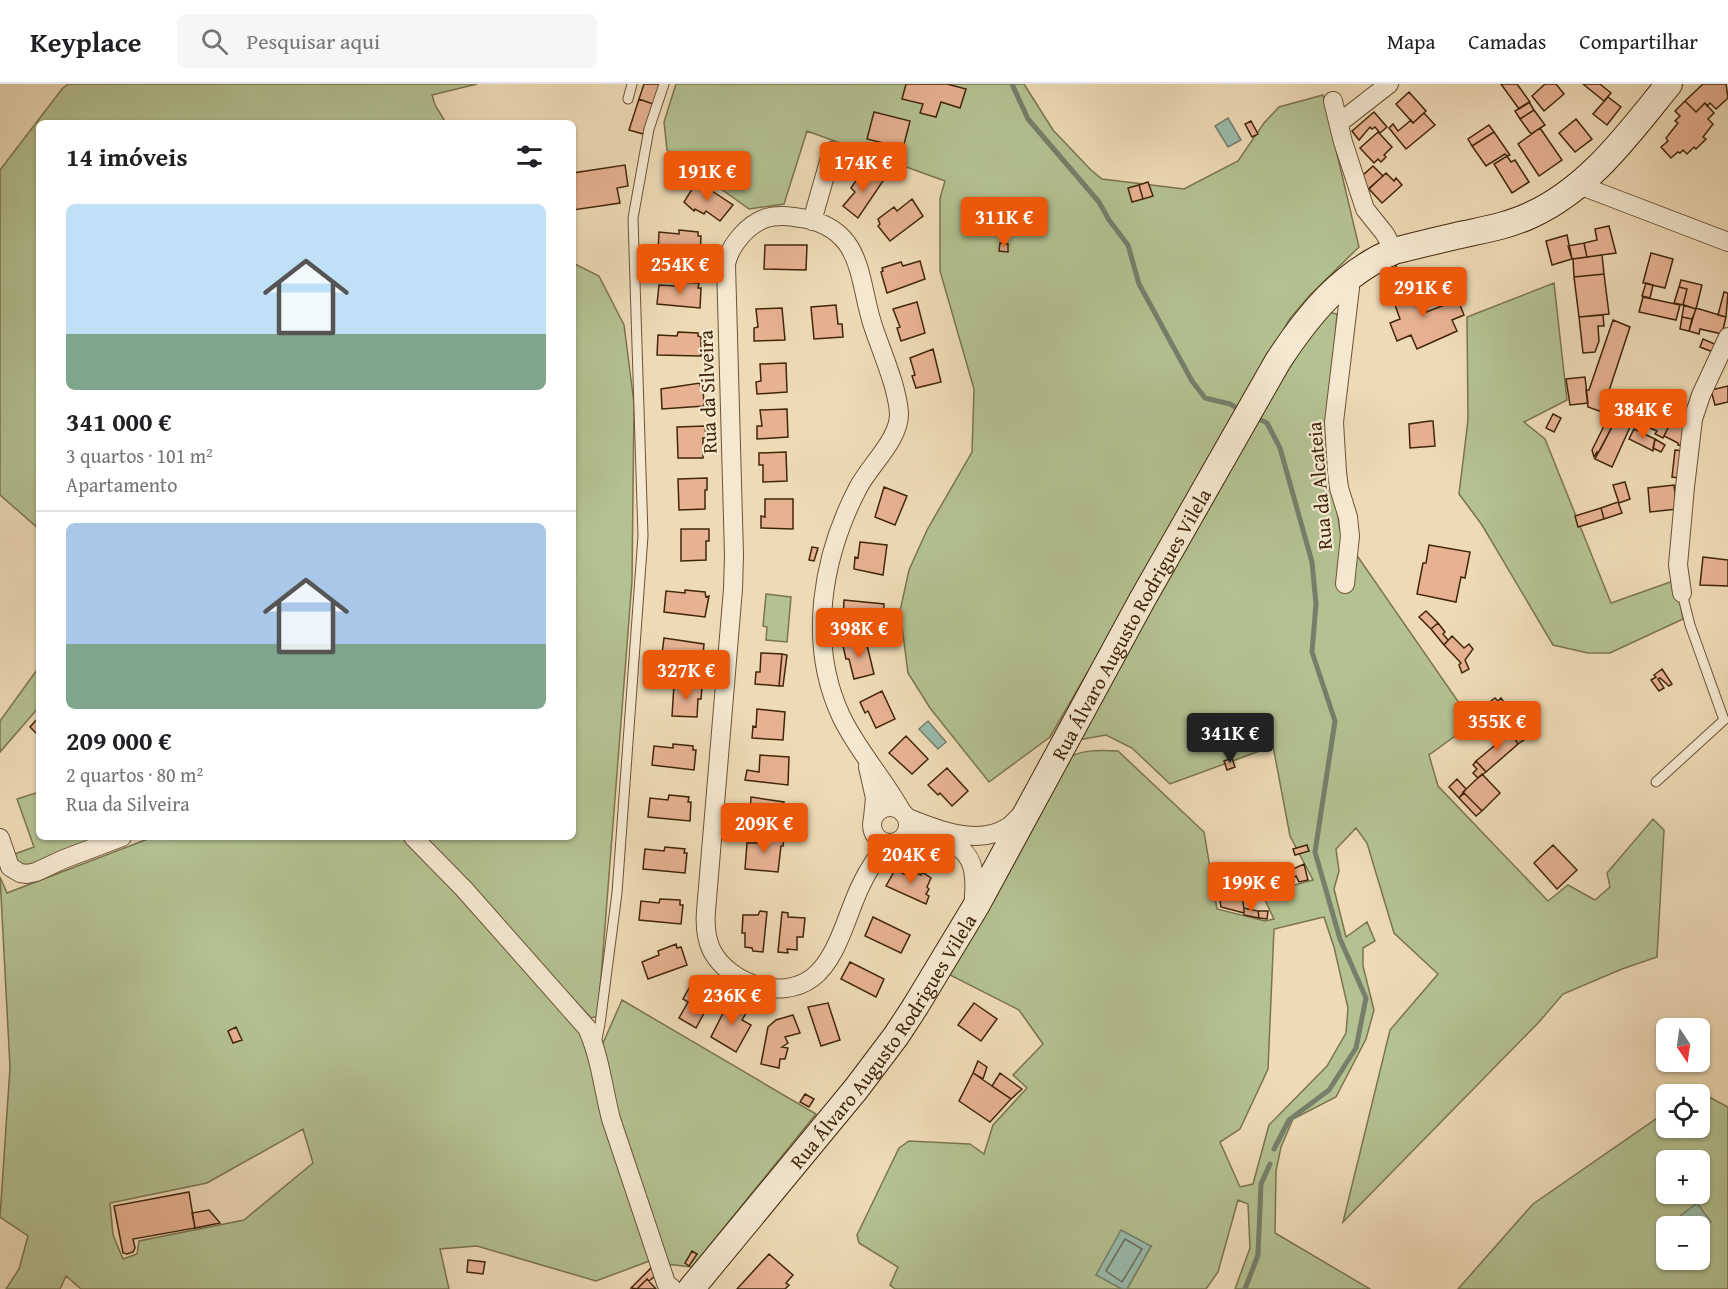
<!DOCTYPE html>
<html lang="pt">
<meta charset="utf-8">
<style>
body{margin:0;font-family:"Gentium Book Plus",serif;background:#f6f6f6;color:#202124;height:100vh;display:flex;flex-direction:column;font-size:22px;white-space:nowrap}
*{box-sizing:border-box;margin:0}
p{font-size:20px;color:#757577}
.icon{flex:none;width:33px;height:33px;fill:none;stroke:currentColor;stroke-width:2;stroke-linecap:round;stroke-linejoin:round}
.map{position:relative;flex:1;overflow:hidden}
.panel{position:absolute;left:36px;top:36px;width:540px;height:720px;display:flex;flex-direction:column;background:#fff;border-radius:9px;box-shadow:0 2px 4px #0004}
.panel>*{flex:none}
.needle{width:39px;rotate:167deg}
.fabs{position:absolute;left:1656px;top:934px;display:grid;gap:12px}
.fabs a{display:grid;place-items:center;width:54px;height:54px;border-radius:9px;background:#fff;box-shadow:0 2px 4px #0004;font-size:30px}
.price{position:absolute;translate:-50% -51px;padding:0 14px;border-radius:6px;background:#ea580c;color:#fff;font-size:20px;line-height:39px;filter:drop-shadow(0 2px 3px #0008)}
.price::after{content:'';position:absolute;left:50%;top:36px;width:18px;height:14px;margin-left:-9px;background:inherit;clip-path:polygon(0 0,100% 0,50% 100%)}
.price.selected{background:#222;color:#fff}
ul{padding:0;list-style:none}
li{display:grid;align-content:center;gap:12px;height:318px;padding:0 30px}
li+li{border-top:2px solid #e0e0e0}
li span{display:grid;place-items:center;height:186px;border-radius:9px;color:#555}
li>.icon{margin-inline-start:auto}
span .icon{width:108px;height:108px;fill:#fffc;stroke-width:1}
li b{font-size:26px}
h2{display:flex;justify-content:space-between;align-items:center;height:72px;padding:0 30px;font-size:26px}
header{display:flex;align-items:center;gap:36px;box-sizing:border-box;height:84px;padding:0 30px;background:#fff;border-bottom:2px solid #e0e0e0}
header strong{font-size:28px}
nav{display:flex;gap:33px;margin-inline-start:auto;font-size:21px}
.search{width:420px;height:54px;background:#f6f6f6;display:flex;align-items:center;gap:15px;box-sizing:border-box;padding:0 21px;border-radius:9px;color:#757577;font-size:22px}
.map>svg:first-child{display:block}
.green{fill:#b4c191;stroke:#7b744e;stroke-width:1.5;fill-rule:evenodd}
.water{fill:#99bbac;stroke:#767f6b;stroke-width:1.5}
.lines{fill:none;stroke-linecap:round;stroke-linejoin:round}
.shore{stroke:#6e705b;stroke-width:1.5}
.stream{stroke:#767f6b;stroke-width:5}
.building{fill:#e7b292;stroke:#42260a;stroke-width:1.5}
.lane-casing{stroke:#6d5335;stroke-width:11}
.street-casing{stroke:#6d5335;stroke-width:20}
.secondary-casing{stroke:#42260a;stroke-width:28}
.lane{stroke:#f4e8d0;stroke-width:9}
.street{stroke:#f4e8d0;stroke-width:18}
.secondary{stroke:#f4e8d0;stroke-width:26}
.labels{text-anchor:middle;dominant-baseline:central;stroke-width:4.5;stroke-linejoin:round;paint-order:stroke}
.street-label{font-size:20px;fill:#42260a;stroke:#f4e8d0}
</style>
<header>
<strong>Keyplace</strong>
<div class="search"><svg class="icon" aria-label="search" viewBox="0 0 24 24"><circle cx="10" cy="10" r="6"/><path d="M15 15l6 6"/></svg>Pesquisar aqui</div>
<nav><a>Mapa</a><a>Camadas</a><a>Compartilhar</a></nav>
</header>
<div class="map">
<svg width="1728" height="1205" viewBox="0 0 1728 1205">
<rect width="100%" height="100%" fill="#eedbb6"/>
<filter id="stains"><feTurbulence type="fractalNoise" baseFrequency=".00333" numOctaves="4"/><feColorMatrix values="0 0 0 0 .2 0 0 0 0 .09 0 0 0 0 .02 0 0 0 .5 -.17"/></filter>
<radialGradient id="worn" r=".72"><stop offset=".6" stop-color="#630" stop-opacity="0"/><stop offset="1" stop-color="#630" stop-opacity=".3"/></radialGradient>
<path class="green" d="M68,0H477L432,11L435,21L446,39H39V445L0,411V86L62,5Z
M676,0H1024L1053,46L1091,86L1102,95L1184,105L1238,77L1264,39L1279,23L1323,11L1359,163L1309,212L1289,236L1205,386L1050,653L989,698L930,624L908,589L900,527L909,486L927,446L972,368L974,305L940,187V114L945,97L807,47L784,120L749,125L667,66L664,38Z
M573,179L599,192L624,241L634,319L632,497L598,932L591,934L542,881L580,945L652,1176L596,1197L477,1162L440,1165L449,1205H81L66,1192L60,1205H6L19,1185L28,1152L0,1133L10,983L0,793L7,809L153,753H573ZM303,1045L313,1079L244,1136L139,1157L137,1170L123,1175L113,1151L110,1119L207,1099Z
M1554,199L1567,316L1524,338L1545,355L1611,519L1676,496L1683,535L1610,569H1588L1553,561L1482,441L1459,410L1468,336L1467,233Z
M1328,228L1337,230L1327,360L1340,447L1473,639L1429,671L1438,702L1548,817L1568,801L1595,816L1610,803L1607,789L1653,735L1664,746L1657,873L1622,885L1563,910L1539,938L1343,1138L1390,946L1438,890L1394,849L1367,759L1356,744L1336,765L1339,787L1334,805L1346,853L1367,838L1375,857L1363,864V882L1374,926L1366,955L1336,1013L1293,1035L1281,1063L1276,1087L1275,1149L1370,1205H1235L1250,1164L1248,1120L1238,1116L1218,1188L1206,1205H1127L1151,1162L1097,1191L1122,1205H895L890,1201L898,1183L859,1159L857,1151L899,1064L909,1057L970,1060L984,1070L993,1041L1027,1004L1013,991L1043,960L1019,926L950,891L1064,677C1079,665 1099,666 1118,667L1204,748L1217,825L1265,837L1274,835L1262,810L1313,796L1290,752L1273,662L1170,700L1132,664L1106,651L1078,656L1164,498L1316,235ZM1324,833L1334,863L1348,924L1346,949L1327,982L1269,1041L1253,1100L1240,1103L1220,1058L1240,1045L1268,985L1274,845Z
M766,510L791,513L787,558L766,556L767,543L763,542Z
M39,583V623L0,668V637Z
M39,708V753H105L27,783L14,776L12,771L34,763L17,715Z
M622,916L816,1030L692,1183L666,1180L607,1000L603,959Z
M1698,1007L1728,1023V1205H1458L1533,1120L1666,1028V1044H1700V1011H1692ZM1666,1077H1700V1110H1666ZM1666,1143H1700V1176H1666Z"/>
<path class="water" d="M1228,34L1241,56L1228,63L1215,42Z
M928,637L946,658L938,665L919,645Z
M1697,1119L1711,1138L1700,1146V1143H1672L1670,1140Z
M1121,1146L1151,1162L1127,1205H1122L1096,1191Z"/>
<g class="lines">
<path class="shore" d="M1125,1155L1142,1165L1122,1198L1106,1187Z"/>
<path class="stream" d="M1012,0L1028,35L1099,118L1109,136L1128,161L1139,200L1192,297L1205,314L1230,320L1242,327
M1255,333L1267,339L1280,364L1312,478L1316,520L1312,568L1335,637L1315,768L1340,855L1366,914L1356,964L1329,1006L1289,1036L1274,1065
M1245,1205L1258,1171L1261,1100L1270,1080"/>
</g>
<path class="building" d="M644,0H660L653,20L639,15Z
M906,0H947L966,5L960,24L941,18L936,33L920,29L923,20L902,15Z
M1501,0H1517L1530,18L1519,25Z
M1556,0L1564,10L1544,27L1532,12L1545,0Z
M1583,0H1600L1611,9L1604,17Z
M1703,0H1726L1728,14L1716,25L1710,19L1707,22L1705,19L1696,28L1685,17Z
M1409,8L1426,27L1413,39L1396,20Z
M1608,13L1621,23L1607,41L1593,30Z
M639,15L653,20L643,50L629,46Z
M1685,17L1696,28L1705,19L1714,29L1708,35L1713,40L1703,53L1706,55L1696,65L1694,63L1687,70L1683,66L1680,69L1678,68L1671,74L1661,63L1668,57L1666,54L1678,39L1675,37L1680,32L1675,27Z
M1529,18L1534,26L1520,35L1515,27Z
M1534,26L1545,41L1531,50L1520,35Z
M874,28L910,37L903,64L867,55Z
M1374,28L1387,43L1380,49L1375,43L1372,45L1370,43L1359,56L1352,47Z
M1424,29L1435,41L1406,65L1389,44L1393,40L1398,47L1411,36L1413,39Z
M1576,35L1592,55L1575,68L1559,49Z
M1251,37L1258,50L1252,53L1245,40Z
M1489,41L1494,48L1472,62L1468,55Z
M1540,44L1562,76L1539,92L1518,60Z
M1378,48L1392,63L1384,71L1386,73L1381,78L1378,75L1374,79L1360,64Z
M1494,48L1510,71L1507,72L1505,70L1486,82L1472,62Z
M1507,72L1511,78L1515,76L1529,98L1512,109L1494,80Z
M625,81L628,102L617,104L620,119L573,126V89Z
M1373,82L1383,92L1367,106L1362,92Z
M864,85L883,97L858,134L843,122L855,108L851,104Z
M1386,89L1394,97L1396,94L1402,101L1382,119L1369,105Z
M697,97L733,121L720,137L706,127L704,130L695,125L694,127L684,118Z
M1148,98L1153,112L1143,115L1139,101Z
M1139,101L1143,115L1132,118L1128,104Z
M912,115L923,132L890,157L878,142L880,140L878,135L894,123L897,127Z
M1609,142L1616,169L1587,173L1584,159L1597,156L1595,145Z
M679,146L698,148V152H701L700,172L658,168L659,148L679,150Z
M1567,151L1572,175L1552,181L1546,157Z
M1000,159L1008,160V168L999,167Z
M1584,159L1587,173L1572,175L1568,162Z
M765,161H807L806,186L764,185Z
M1651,169L1673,175L1665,204L1643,199Z
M1602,171L1604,190L1574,193L1573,175Z
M920,177L925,195L887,209L881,188L883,187L882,184L901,178L903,182Z
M1393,179H1395L1401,196L1413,192L1416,200L1389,210L1382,194Z
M1604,190L1609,230L1579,233L1574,193Z
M1681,196L1702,201L1696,225L1683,221L1687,205L1679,203Z
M678,198L699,199L698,204H701L700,224L657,220L659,201L677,202Z
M1646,199L1653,201L1650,214L1642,212Z
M1416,200L1426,228L1458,216L1464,231L1452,236L1457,247L1417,265L1411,251L1397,257L1390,239L1400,235L1391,210Z
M1679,203L1687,205L1683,221L1674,219Z
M1724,208L1728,209L1726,233L1718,231Z
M1643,213L1680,221L1676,236L1639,228Z
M917,218L925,249L901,257L897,244L900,243L893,225Z
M836,221L838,240H842L843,253L814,255L811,223Z
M1684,221L1696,225L1692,235L1682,233Z
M782,224L785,256L754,257V244L758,243L756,225Z
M1696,224L1726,233L1722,250L1700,245L1699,250L1689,247Z
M1603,231L1604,242H1598L1599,257L1595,268L1583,269L1579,233Z
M1682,233L1692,235L1689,247L1680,245Z
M1613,236L1630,243L1602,328L1588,323L1586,306H1589Z
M678,248L698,249V252L701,253V272L657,271L658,251L677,252Z
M1703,255L1717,261L1713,268L1700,263Z
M933,265L941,298L916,304L912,292L915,291L910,274Z
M786,279L787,308L757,310L756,298L761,297L760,280Z
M1585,293L1588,319L1570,321L1566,295Z
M700,299V303H703L704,322L662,325L661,305Z
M1728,302V318L1715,321L1711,306Z
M1615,306L1629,313L1620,329L1607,321Z
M1629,313L1643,320L1634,336L1620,329Z
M1606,316L1609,317L1607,321L1620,329L1617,335L1602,328Z
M1643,320L1658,328L1650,344L1635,335Z
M787,325L788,353L757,355V342H762L760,326Z
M1658,328L1672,336L1663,354L1655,350L1657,347L1650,344Z
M1553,330L1561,334L1554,348L1546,344Z
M1609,332L1616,335L1600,366L1598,369L1597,368L1594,373L1592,366Z
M1616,335L1630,343L1612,383L1595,375Z
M1672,336L1687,343L1685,362L1678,361V359L1664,352Z
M1430,337H1433L1435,362L1410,364L1409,340Z
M705,342L706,354H703V374H678L677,343Z
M1634,345L1655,355L1653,367L1629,355Z
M1655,355L1665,361L1661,368L1653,364Z
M1675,366L1684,367L1680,394L1672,393Z
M786,368L787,397L763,398V381H759V369Z
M707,394V406H705V425L679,426L678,395Z
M1625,398L1630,415L1619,419L1613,401Z
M1674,401L1677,425L1650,428L1648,404Z
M884,403L907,412L895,441L875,433Z
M765,415H793V445L761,444V432L765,433Z
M1618,418L1622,429L1604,435L1601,424Z
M1601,424L1604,435L1578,443L1575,432Z
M681,445H709V457H706V476L681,477Z
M860,458L887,461L883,491L854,485L855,473L858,474Z
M1429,461L1470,468L1465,494L1461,493L1456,518L1417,510L1423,479H1426Z
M812,463L818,464L814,477L809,476Z
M1703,473L1728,476V502L1700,501Z
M685,506L705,508L706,513L709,512L705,533L664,528L666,507L685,509Z
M844,516L884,520L883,539L843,536Z
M1426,527L1438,539L1431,545L1419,533Z
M1438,539L1445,548L1443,550L1448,556L1444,561L1431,545Z
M1452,552L1464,564L1469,560L1473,565L1465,576L1469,585L1462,589L1459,581L1461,579L1444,561Z
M664,554L704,560L702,583L661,578Z
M866,557L874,590L854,595L849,575H846L843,562Z
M761,569L782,570L779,602L755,600L756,588H760Z
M782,570L787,571L783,602H779Z
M1662,585L1672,600L1669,602L1660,594L1658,595L1664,604L1659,607L1651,596L1656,593L1654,591Z
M674,601L702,603L701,615H698L697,633L672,632Z
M882,607L895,635L876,644L868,627L865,629L860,618Z
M1495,614L1498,617L1501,614L1506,621L1497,627L1491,617Z
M1491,617L1499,631L1491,636L1490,634L1491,633L1484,622Z
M1509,619L1530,652L1518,660L1497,627Z
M757,625L785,628L783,656L752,654L753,642L756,643Z
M39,633V652L30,643Z
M1511,648L1518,660L1486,688L1476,677Z
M906,652L928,675L912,690L889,669Z
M673,660L693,662V666H696L694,686L652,681L654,662L673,664Z
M760,671L789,673L788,701L745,696L747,686L759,688Z
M1232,674L1235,683L1227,686L1224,677Z
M1476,677L1486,688L1478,694L1473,689L1477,685L1473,681Z
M947,684L968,707L952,722L940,709L938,711L928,701Z
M1482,690L1500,709L1482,727L1463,708Z
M1457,695L1466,705L1459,714L1449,703Z
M1464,709L1482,727L1476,732L1459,714Z
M669,711L689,713L688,718H691L690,737L648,733L650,714L668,716Z
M751,713L784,718L782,744L749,741Z
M758,752L784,755L783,762H781L778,788L745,785L747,759H758Z
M1307,761L1309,767L1295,771L1293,765Z
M1553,761L1577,786L1557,805L1534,779Z
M665,763L685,765L684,769H687L685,789L643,785L645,765L664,767Z
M1304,780L1308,796L1299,798L1296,792L1278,800L1273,794Z
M895,786L909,792L911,787L921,791L922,788L931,794L927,803L929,805L926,810L929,812L926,820L886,802Z
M1239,793L1244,824V829L1221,823L1217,797Z
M660,815L680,816V821H683L681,840L639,836L641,817L659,819Z
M1244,824L1258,827L1259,834L1244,831Z
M760,827L767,828L763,868L753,867L752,864L745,863V849H742L743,831H758Z
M1258,827H1268L1267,835L1259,834Z
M782,828L788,829V833L805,834L803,853H797V866L787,865L788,869L778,868Z
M873,833L910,851L901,869L865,852Z
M676,860L677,864L681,863L687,881L648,895L642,878L659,871L658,867Z
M850,878L884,895L876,913L841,895Z
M693,897L698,901L700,898L716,907L696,944L679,934L688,918L683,915Z
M730,915L748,926L742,936L751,941L736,968L711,953Z
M828,919L840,956L821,962L808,923Z
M974,919L997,935L981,957L958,941Z
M793,931L800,949L785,953L788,959L782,963L788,964L785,975H780L779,984L761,980L768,943L776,936Z
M236,943L242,956L233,959L228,947Z
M978,977L987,983L983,995L973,989Z
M973,989L1011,1015L990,1038L959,1017Z
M1000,989L1022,1005L1011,1015L992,1002Z
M805,1010L814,1015L809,1023L800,1018Z
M189,1108L195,1144L133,1155L135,1164L133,1168L127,1170L123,1169L114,1122Z
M209,1126L220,1139L195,1144L192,1129Z
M692,1167L697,1170L689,1182L685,1179Z
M769,1170L793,1191L786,1199L789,1201L785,1205H737Z
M468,1176L485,1178L483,1190L467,1188Z
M656,1179L660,1188L649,1197L647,1195L637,1205L631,1204Z
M647,1195L656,1205H637Z"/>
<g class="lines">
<defs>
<path id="lane" d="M628,15L632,0
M1656,698L1724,636L1690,541L1682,509
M596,959L600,940L617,809L643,452L633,134L649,45L664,0"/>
<path id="street" d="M1333,17L1343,58L1365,125L1385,150L1394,167
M1339,39L1389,0
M1579,101L1728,158
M812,137L832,67
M1345,500L1350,452L1348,433L1339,404L1337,388L1334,338L1350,204L1348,193
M1682,509L1678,481L1685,403L1693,335L1701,311L1728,253
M868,683L875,714L873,734
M872 741a18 18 0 1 1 36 0a18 18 0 1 1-36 0Z
M906,733C935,745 978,763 1008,743C1013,740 1017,734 1022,730
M413,753L464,805L587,944C600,972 603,1004 611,1035L666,1199L673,1205
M0,754L10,783L20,789L27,790L36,788L64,775L122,753
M895,758C927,752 972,751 974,794C975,804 974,814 973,823
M889,759C878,771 868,786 861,801C847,829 838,875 812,894C781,917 730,900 712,867C706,855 705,840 706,827L733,505L734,471L726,180C730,161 747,141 766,134C780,130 793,133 807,135C864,148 858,196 873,242C882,269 897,302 899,329C900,355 869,382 858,404C822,473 807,559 841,632C857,666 884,695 902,728"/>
<g id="secondary">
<path id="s1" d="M691,1205L856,1005L896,952L915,923L976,822L1142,516L1278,277C1308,231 1342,189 1394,167C1418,161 1442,155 1465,150C1488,145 1510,141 1531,131C1590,104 1629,49 1669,0"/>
</g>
</defs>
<use href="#lane" class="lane-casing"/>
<use href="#street" class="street-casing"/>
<use href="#secondary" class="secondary-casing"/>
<use href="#lane" class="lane"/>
<use href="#street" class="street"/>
<use href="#secondary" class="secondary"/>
</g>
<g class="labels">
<g class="street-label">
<text transform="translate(707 308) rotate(-92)">Rua da Silveira</text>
<text transform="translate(1319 402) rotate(-95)">Rua da Alcateia</text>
<text stroke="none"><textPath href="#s1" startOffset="800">Rua Álvaro Augusto Rodrigues Vilela</textPath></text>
<text stroke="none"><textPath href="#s1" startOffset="314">Rua Álvaro Augusto Rodrigues Vilela</textPath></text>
</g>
</g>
<rect width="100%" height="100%" filter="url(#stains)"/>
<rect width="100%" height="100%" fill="url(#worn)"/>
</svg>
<div class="fabs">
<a><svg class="needle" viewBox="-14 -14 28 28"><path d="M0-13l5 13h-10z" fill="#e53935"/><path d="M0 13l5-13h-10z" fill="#757577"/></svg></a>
<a><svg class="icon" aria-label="locate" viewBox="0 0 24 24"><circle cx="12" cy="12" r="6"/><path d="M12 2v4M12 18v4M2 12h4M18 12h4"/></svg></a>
<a>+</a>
<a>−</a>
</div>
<b class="price" style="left:863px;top:109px">174K €</b>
<b class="price" style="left:707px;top:118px">191K €</b>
<b class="price" style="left:1004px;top:164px">311K €</b>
<b class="price" style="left:680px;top:211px">254K €</b>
<b class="price" style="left:1423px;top:234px">291K €</b>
<b class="price" style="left:1643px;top:356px">384K €</b>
<b class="price" style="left:859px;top:575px">398K €</b>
<b class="price" style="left:686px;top:617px">327K €</b>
<b class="price" style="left:1497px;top:668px">355K €</b>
<b class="price selected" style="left:1230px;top:680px">341K €</b>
<b class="price" style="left:764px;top:770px">209K €</b>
<b class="price" style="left:911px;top:801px">204K €</b>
<b class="price" style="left:1251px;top:829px">199K €</b>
<b class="price" style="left:732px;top:942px">236K €</b>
<section class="panel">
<h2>14 imóveis<svg class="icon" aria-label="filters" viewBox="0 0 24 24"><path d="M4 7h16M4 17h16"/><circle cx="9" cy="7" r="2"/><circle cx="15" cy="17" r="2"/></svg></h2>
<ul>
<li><span style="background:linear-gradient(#bfe0f5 70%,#7fa58c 0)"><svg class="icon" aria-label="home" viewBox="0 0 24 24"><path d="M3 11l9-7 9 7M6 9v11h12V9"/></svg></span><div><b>341 000 €</b><p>3 quartos · 101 m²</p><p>Apartamento</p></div></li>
<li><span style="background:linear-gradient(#a9c7e8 65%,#7fa58c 0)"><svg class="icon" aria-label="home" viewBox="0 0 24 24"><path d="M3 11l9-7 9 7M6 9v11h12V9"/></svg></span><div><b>209 000 €</b><p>2 quartos · 80 m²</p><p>Rua da Silveira</p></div></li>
</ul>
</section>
</div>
